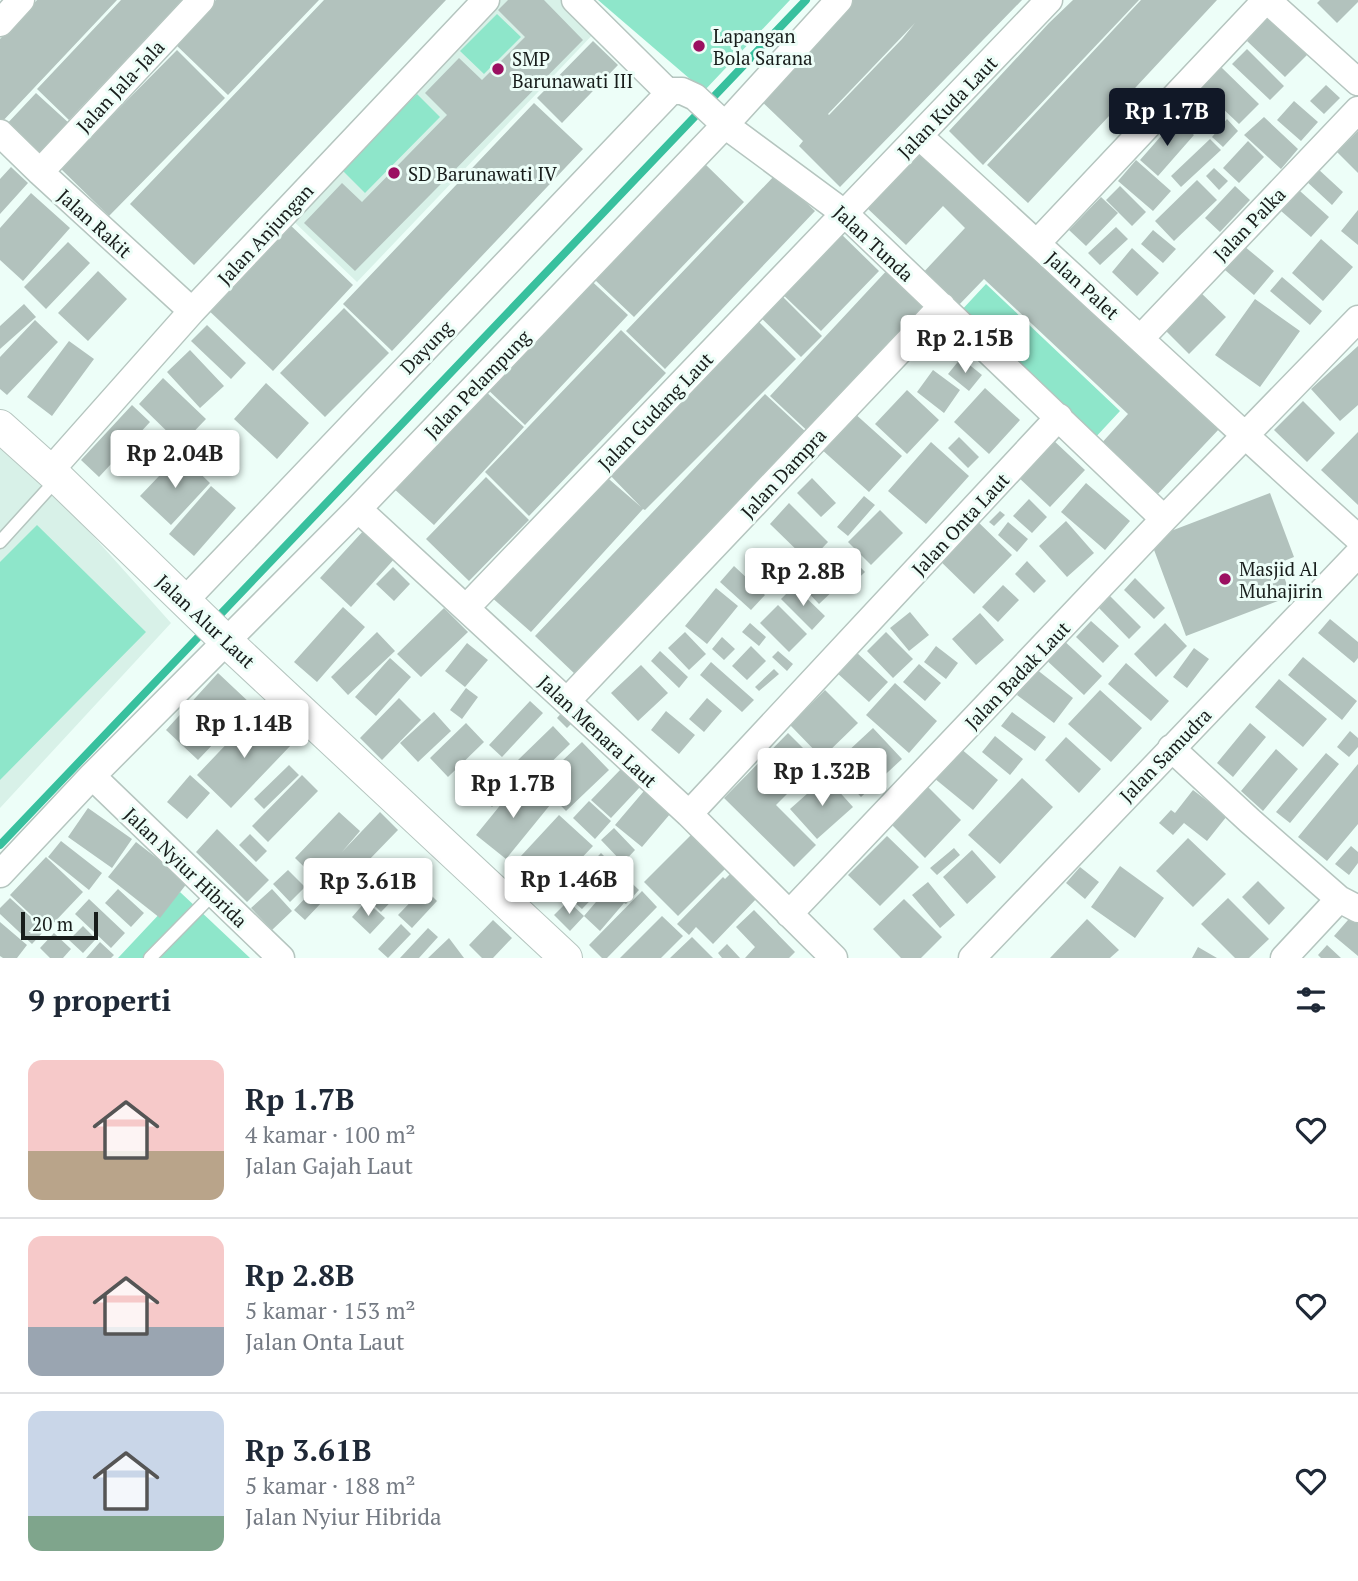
<!DOCTYPE html>
<html lang="id">
<meta charset="utf-8">
<style>
body{margin:0;font-family:"PT Serif",serif;background:#f6f6f7;color:#1f2937;height:100vh;display:flex;flex-direction:column;font-size:26px;white-space:nowrap}
*{box-sizing:border-box;margin:0}
p{font-size:23px;color:#747a83}
.icon{flex:none;width:38px;height:38px;fill:none;stroke:currentColor;stroke-width:2;stroke-linecap:round;stroke-linejoin:round}
.map{position:relative;height:958px;overflow:hidden}
.drawer{display:flex;flex-direction:column;background:#fff;flex:1}
.drawer>*{flex:none}
.scale{position:absolute;left:21px;bottom:18px;width:77px;box-sizing:border-box;padding-left:7px;border:4px solid #181d1b;border-top:0;font-size:19px;line-height:24px;white-space:nowrap;color:#181d1b;-webkit-text-stroke:5px #edfef8;paint-order:stroke}
.price{position:absolute;translate:-50% -60px;padding:0 16px;border-radius:7px;background:#fff;color:#222;font-size:23px;line-height:46px;filter:drop-shadow(0 2px 4px #0008)}
.price::after{content:'';position:absolute;left:50%;top:42px;width:21px;height:16px;margin-left:-10px;background:inherit;clip-path:polygon(0 0,100% 0,50% 100%)}
.price.on{background:#111827;color:#fff}
ul{padding:0;list-style:none}
li{display:flex;align-items:center;gap:21px;height:175px;padding:0 28px}
li+li{border-top:2px solid #e0e1e3}
li span{display:grid;place-items:center;flex:none;width:196px;height:140px;border-radius:14px;color:#555}
li>.icon{margin-inline-start:auto}
span .icon{width:84px;height:84px;fill:#fffc;stroke-width:1}
li b{font-size:30px}
h2{display:flex;justify-content:space-between;align-items:center;height:84px;padding:0 28px;font-size:30px}
.map>svg:first-child{display:block}
.built{fill:#d8f1e8}
.green{fill:#8ee6ca}
.lines{fill:none;stroke-linecap:round;stroke-linejoin:round}
.stream{stroke:#38c09e;stroke-width:8}
.building{fill:#b2c2bd;fill-rule:evenodd}
.service-casing{stroke:#b5c5bf;stroke-width:15}
.minor-casing{stroke:#b5c5bf;stroke-width:29}
.tertiary-casing{stroke:#b5c5bf;stroke-width:34}
.service{stroke:#fff;stroke-width:12}
.minor{stroke:#fff;stroke-width:26}
.tertiary{stroke:#fff;stroke-width:32}
.poi-dot{fill:#9b1061;stroke:#edfef8;stroke-width:2.5}
.labels{text-anchor:middle;dominant-baseline:central;stroke-width:6;stroke-linejoin:round;paint-order:stroke}
.poi-label{font-size:19px;fill:#181d1b;stroke:#edfef8;text-anchor:start}
.street-label{font-size:19px;fill:#181d1b;stroke:#edfef8}
</style>
<div class="map">
<svg width="1358" height="958" viewBox="0 0 1358 958">
<rect width="100%" height="100%" fill="#edfef8"/>
<path class="built" d="M490,0H568L598,29L357,282L287,215Z
M0,441L44,481L171,623L0,808Z"/>
<path class="green" d="M598,0H790L704,91Z
M497,14L521,37L484,74L460,51Z
M417,94L440,117L365,193L342,170Z
M986,284L1120,411L1093,440L959,313Z
M37,525L146,632L0,780V562Z
M180,892L250,958H118Z"/>
<g class="lines">
<path class="stream" d="M214,621L806,0
M0,845L205,630"/>
</g>
<path class="building" d="M37,0H117L0,124V39Z
M121,0H182L69,120L37,89Z
M216,0H319L228,95L175,44Z
M324,0H446L194,265L130,204Z
M508,0H544L583,40L355,271L304,223L342,183L362,202L447,115L425,93L459,58L482,80L525,37L498,10Z
M851,0H1022L840,187L799,146L803,141L758,98ZM915,23L902,39L829,115L828,114Z
M1073,0H1139L983,165L949,131L1049,23Z
M1141,0H1217L1028,203L987,165Z
M1320,0H1358V2L1337,23L1317,3Z
M1269,16L1312,50L1285,77L1247,41Z
M593,41L618,65L562,123L537,98Z
M1247,49L1284,86L1270,100L1232,64Z
M177,50L225,98L109,216L60,168Z
M1221,67L1259,104L1239,124L1201,88Z
M1326,85L1340,98L1324,114L1310,101Z
M36,93L70,124L38,159L4,127Z
M1200,96L1218,110L1200,133L1182,117Z
M1294,101L1318,122L1301,141L1277,120Z
M534,103L583,149L392,351L343,304Z
M1264,117L1298,149L1281,169L1244,135Z
M1176,119L1194,135L1158,176L1140,160Z
M1227,119L1238,131L1223,147L1212,137Z
M1358,131V173L1337,152Z
M1210,139L1221,150L1181,187L1171,176Z
M1248,141L1264,157L1239,183L1223,168Z
M921,148L1220,428L1155,497L1099,446L1128,414L984,279L955,309L920,276L965,228L943,206L906,245L866,207Z
M1136,160L1171,191L1153,211L1118,181Z
M705,164L744,202L634,317L594,279Z
M11,167L28,183L0,214V179Z
M1214,168L1228,181L1219,190L1206,176Z
M1317,168L1343,192L1332,205L1305,180Z
M776,174L815,211L665,369L626,331Z
M1197,180L1217,200L1174,241L1155,221Z
M1291,183L1329,217L1311,237L1273,204Z
M1120,186L1146,212L1132,226L1106,200Z
M1235,186L1250,200L1220,232L1205,218Z
M31,193L70,228L23,281L0,260V228Z
M1101,197L1118,213L1086,246L1069,230Z
M1358,210V245L1341,231Z
M286,221L353,285L273,371L205,307Z
M1116,227L1128,239L1100,265L1088,253Z
M835,228L879,271L821,331L777,289Z
M1153,230L1176,249L1163,263L1141,244Z
M1321,239L1353,267L1323,301L1292,273Z
M1238,241L1274,271L1254,295L1218,264Z
M68,242L90,263L46,309L24,287Z
M1132,248L1159,273L1137,296L1112,272Z
M890,267L935,310L815,438L770,396Z
M98,271L127,299L88,341L58,313Z
M584,274L628,315L525,425L482,384Z
M1282,277L1322,311L1310,325L1270,291Z
M1198,290L1226,317L1189,354L1162,327Z
M777,291L822,336L801,357L756,313Z
M1255,299L1300,331L1260,387L1215,355Z
M24,304L36,317L0,349V326Z
M344,308L389,353L325,417L280,373Z
M756,319L796,359L645,510L643,509L531,632L490,596L602,473L641,507L605,470Z
M35,320L58,342L7,395L0,389V357Z
M207,325L246,363L231,379L191,341Z
M621,330L666,373L529,516L485,472Z
M69,341L94,359L52,416L27,397Z
M1358,346V405L1340,421L1311,389Z
M190,350L224,386L200,408L167,372Z
M961,358L982,375L969,391L948,374Z
M933,370L960,390L944,413L917,392Z
M163,378L206,419L181,445L139,404Z
M266,383L309,423L277,459L234,419Z
M482,388L524,427L434,525L392,487Z
M985,388L1020,420L989,454L954,422Z
M907,390L939,420L907,454L875,424Z
M765,394L807,433L576,675L535,636Z
M1303,401L1335,433L1307,462L1274,430Z
M132,405L150,422L99,477L81,460Z
M853,412L902,456L869,492L820,448Z
M1358,432V505L1321,470Z
M959,437L979,457L968,468L948,448Z
M1052,439L1085,470L1050,507L1017,476Z
M931,442L969,476L926,524L888,491Z
M180,454L210,483L171,525L140,496Z
M486,477L529,520L469,581L426,539Z
M812,478L836,503L821,517L797,493Z
M1086,483L1130,521L1105,550L1061,512Z
M211,486L236,508L194,556L169,534Z
M1270,493L1294,557L1279,563L1291,596L1186,636L1150,539Z
M864,496L875,505L848,536L837,527Z
M1029,499L1047,517L1032,533L1013,516Z
M789,503L828,542L809,562L770,524Z
M880,510L903,533L871,565L848,542Z
M1000,511L1005,515L994,526L989,522Z
M971,515L1012,555L974,594L933,554Z
M1066,521L1094,553L1067,577L1039,546Z
M1008,522L1028,539L1017,552L998,535Z
M365,529L396,557L351,607L320,578Z
M846,552L865,572L848,588L829,568Z
M1027,561L1046,581L1034,593L1015,574Z
M734,566L765,595L751,610L720,582Z
M393,567L410,584L394,601L376,584Z
M818,567L836,588L819,604L800,584Z
M1135,578L1165,608L1154,619L1124,590Z
M1003,585L1019,600L998,622L982,607Z
M794,586L825,616L812,630L781,599Z
M716,588L738,606L707,644L685,626Z
M1110,596L1141,627L1129,639L1099,608Z
M778,605L807,634L789,652L760,623Z
M343,607L365,627L317,682L294,662Z
M444,608L468,632L421,677L397,654Z
M910,612L929,635L909,651L890,628Z
M980,613L1004,640L976,665L952,639Z
M1330,619L1358,642V658L1354,663L1318,633Z
M1091,621L1119,646L1103,663L1076,637Z
M750,623L766,637L759,646L742,632Z
M1165,623L1187,646L1156,677L1134,654Z
M377,632L395,651L348,695L331,677Z
M685,632L706,654L689,670L668,648Z
M886,632L913,659L893,678L867,651Z
M722,637L735,649L724,660L712,649Z
M1061,638L1102,676L1084,695L1043,657Z
M467,643L488,660L465,687L445,671Z
M751,646L766,661L747,680L732,666Z
M936,646L958,663L946,679L924,662Z
M1194,648L1209,659L1187,688L1173,677Z
M660,651L688,677L679,688L651,661Z
M778,651L793,664L787,671L772,657Z
M855,651L888,682L869,702L836,672Z
M1303,657L1357,701L1342,720L1288,675Z
M390,658L411,677L376,716L355,697Z
M711,662L754,700L742,712L700,675Z
M1126,663L1169,701L1151,721L1108,684Z
M919,664L941,683L925,701L903,682Z
M641,665L668,693L638,721L611,693Z
M774,669L779,674L759,691L755,687Z
M1036,669L1073,698L1054,723L1017,695Z
M218,673L251,704L198,760L166,730Z
M1279,679L1327,719L1303,747L1255,707Z
M895,683L937,721L909,753L866,715Z
M466,688L478,697L462,719L450,710Z
M825,690L858,723L822,758L790,725Z
M1100,690L1142,728L1111,762L1068,724Z
M399,698L421,720L382,760L360,738Z
M707,698L722,711L704,732L689,719Z
M530,701L543,713L502,757L489,745Z
M564,710L575,720L567,728L557,718Z
M258,711L292,744L231,808L197,775Z
M666,711L695,735L679,754L651,730Z
M434,712L451,731L418,762L400,743Z
M1012,712L1046,737L1035,751L1001,726Z
M466,723L484,742L448,777L430,758Z
M1250,723L1266,737L1233,777L1217,763Z
M553,726L570,744L535,778L518,760Z
M873,728L902,759L861,797L832,766Z
M1350,731L1358,738V747L1349,757L1337,747Z
M788,733L818,763L776,805L816,845L794,867L724,798Z
M995,736L1023,759L1010,775L982,752Z
M1066,737L1101,769L1079,793L1045,760Z
M582,742L609,770L566,811L539,783Z
M960,748L998,780L973,810L934,778Z
M1276,749L1298,769L1263,811L1241,791Z
M1326,753L1339,764L1290,823L1276,812Z
M1358,764V824L1327,861L1298,837Z
M289,765L299,775L264,809L254,799Z
M499,767L515,782L492,807L476,792Z
M621,769L640,787L611,818L591,800Z
M190,775L210,793L187,819L167,802Z
M302,775L318,791L268,842L252,826Z
M826,777L853,807L817,839L790,809Z
M1022,778L1053,807L1000,864L968,835Z
M520,781L550,805L506,859L476,835Z
M925,784L961,820L925,858L889,822Z
M649,785L676,807L642,847L615,825Z
M1193,790L1227,816L1207,841L1184,823L1173,835L1159,823L1171,810L1175,813Z
M589,801L611,821L595,839L573,818Z
M88,808L132,839L112,868L68,837Z
M339,812L360,831L342,852L380,812L398,830L334,896L295,858Z
M559,815L593,846L541,901L508,870Z
M614,828L635,850L623,863L601,840Z
M698,828L732,862L678,916L644,882Z
M217,829L269,880L247,902L196,852Z
M250,834L267,851L256,862L239,845Z
M887,836L919,867L880,906L848,875Z
M1188,838L1226,874L1193,907L1156,871Z
M61,841L102,873L89,890L48,857Z
M136,842L188,882L160,918L108,877Z
M1351,846L1358,852V863L1349,875L1335,864Z
M954,848L960,855L937,875L930,868Z
M972,850L996,877L967,904L943,877Z
M601,853L619,871L582,909L563,892Z
M46,857L83,892L47,930L10,895Z
M1120,866L1164,898L1135,938L1091,907Z
M1080,867L1099,882L1085,899L1066,883Z
M288,870L305,887L290,902L273,884Z
M620,872L639,890L626,904L624,903L600,931L584,916L607,889L618,897L606,887Z
M732,872L758,897L713,944L696,927L689,935L677,924L723,877L725,879Z
M402,873L410,882L381,912L372,903Z
M1258,881L1285,908L1269,925L1242,897Z
M928,882L955,915L940,928L912,895Z
M424,888L437,901L412,928L398,915Z
M118,889L144,913L131,927L105,903Z
M272,889L292,911L272,930L251,908Z
M642,891L657,907L607,958H602L589,945Z
M311,892L322,902L305,920L294,910Z
M10,898L45,930L32,944L0,914V908Z
M1228,898L1269,939L1249,958H1235L1201,924Z
M89,899L125,933L111,948L75,914Z
M904,899L942,937L921,958H901L873,929Z
M366,901L385,918L370,934L352,917Z
M568,901L584,916L570,931L554,915Z
M754,910L795,952L789,958H745L755,947L736,927Z
M1355,912L1358,915V956L1334,936Z
M662,916L683,936L661,958H620Z
M1087,919L1119,950L1110,958H1050Z
M493,920L512,938L493,958H482L469,945Z
M0,922L27,945L17,958H3L0,956Z
M401,924L411,934L388,958L378,949Z
M83,926L96,939L83,953L69,940Z
M428,928L438,937L419,958H400Z
M54,933L71,949L63,958H50L40,948Z
M692,937L713,958H670Z
M449,938L464,958H428Z
M100,942L114,955L111,958H86Z
M727,944L740,958H722L718,953Z
M1327,945L1341,958H1321L1318,955Z
M1198,947L1217,958H1192Z"/>
<g class="lines">
<defs>
<path id="service" d="M0,542L58,478
M150,958L214,893"/>
<path id="minor" d="M575,0L669,93
M1267,0L1358,82
M0,23L21,0
M669,93L673,91H682L695,97L725,125L844,213L1164,519
M0,133L40,172L192,311
M919,136C1066,269 1210,405 1358,538
M40,172L201,0
M1037,243L1266,0
M1141,338L1358,110
M50,471L192,311L486,0
M358,509L689,814L834,958
M183,600L195,590L669,93
M466,608L1049,0
M567,701L942,306
M1171,748L1250,821L1339,899L1358,909
M92,776L281,958
M689,814L1059,417
M0,874L92,776L358,509L725,125L839,0
M789,914L1164,519L1358,319
M972,958L1358,554
M1284,958L1339,899"/>
<path id="tertiary" d="M0,426L58,478L225,640L566,958"/>
</defs>
<use href="#service" class="service-casing"/>
<use href="#minor" class="minor-casing"/>
<use href="#tertiary" class="tertiary-casing"/>
<use href="#service" class="service"/>
<use href="#minor" class="minor"/>
<use href="#tertiary" class="tertiary"/>
</g>
<g class="poi-dot">
<circle cx="699" cy="46" r="7"/>
<circle cx="498" cy="69" r="7"/>
<circle cx="394" cy="173" r="7"/>
<circle cx="1225" cy="579" r="7"/>
</g>
<g class="labels">
<g class="poi-label">
<text x="713" y="35">Lapangan<tspan x="713" dy="22">Bola Sarana</tspan></text>
<text x="512" y="58">SMP<tspan x="512" dy="22">Barunawati III</tspan></text>
<text x="408" y="173">SD Barunawati IV</text>
<text x="1239" y="568">Masjid Al<tspan x="1239" dy="22">Muhajirin</tspan></text>
</g>
<g class="street-label">
<text transform="translate(120 86) rotate(-47)">Jalan Jala-Jala</text>
<text transform="translate(947 107) rotate(-46)">Jalan Kuda Laut</text>
<text transform="translate(95 223) rotate(42)">Jalan Rakit</text>
<text transform="translate(1249 224) rotate(-46)">Jalan Palka</text>
<text transform="translate(265 234) rotate(-47)">Jalan Anjungan</text>
<text transform="translate(874 243) rotate(43)">Jalan Tunda</text>
<text transform="translate(1083 285) rotate(42)">Jalan Palet</text>
<text transform="translate(426 347) rotate(-46)">Dayung</text>
<text transform="translate(477 384) rotate(-46)">Jalan Pelampung</text>
<text transform="translate(655 411) rotate(-46)">Jalan Gudang Laut</text>
<text transform="translate(783 473) rotate(-47)">Jalan Dampra</text>
<text transform="translate(960 524) rotate(-47)">Jalan Onta Laut</text>
<text transform="translate(206 621) rotate(43)">Jalan Alur Laut</text>
<text transform="translate(1017 675) rotate(-46)">Jalan Badak Laut</text>
<text transform="translate(598 731) rotate(43)">Jalan Menara Laut</text>
<text transform="translate(1165 755) rotate(-46)">Jalan Samudra</text>
<text transform="translate(186 867) rotate(44)">Jalan Nyiur Hibrida</text>
</g>
</g>
</svg>
<div class="scale">20 m</div>
<b class="price on" style="left:1167px;top:148px">Rp 1.7B</b>
<b class="price" style="left:965px;top:375px">Rp 2.15B</b>
<b class="price" style="left:175px;top:490px">Rp 2.04B</b>
<b class="price" style="left:803px;top:608px">Rp 2.8B</b>
<b class="price" style="left:244px;top:760px">Rp 1.14B</b>
<b class="price" style="left:822px;top:808px">Rp 1.32B</b>
<b class="price" style="left:513px;top:820px">Rp 1.7B</b>
<b class="price" style="left:569px;top:916px">Rp 1.46B</b>
<b class="price" style="left:368px;top:918px">Rp 3.61B</b>
</div>
<section class="drawer">
<h2>9 properti<svg class="icon" aria-label="filters" viewBox="0 0 24 24"><path d="M4 7h16M4 17h16"/><circle cx="9" cy="7" r="2"/><circle cx="15" cy="17" r="2"/></svg></h2>
<ul>
<li><span style="background:linear-gradient(#f6c9c9 65%,#b9a48a 0)"><svg class="icon" aria-label="home" viewBox="0 0 24 24"><path d="M3 11l9-7 9 7M6 9v11h12V9"/></svg></span><div><b>Rp 1.7B</b><p>4 kamar · 100 m²</p><p>Jalan Gajah Laut</p></div><svg class="icon" aria-label="heart" viewBox="0 0 24 24"><path d="M12 20l-8-8c-3-5 5-10 8-4 3-6 11-1 8 4z"/></svg></li>
<li><span style="background:linear-gradient(#f6c9c9 65%,#9aa5b1 0)"><svg class="icon" aria-label="home" viewBox="0 0 24 24"><path d="M3 11l9-7 9 7M6 9v11h12V9"/></svg></span><div><b>Rp 2.8B</b><p>5 kamar · 153 m²</p><p>Jalan Onta Laut</p></div><svg class="icon" aria-label="heart" viewBox="0 0 24 24"><path d="M12 20l-8-8c-3-5 5-10 8-4 3-6 11-1 8 4z"/></svg></li>
<li><span style="background:linear-gradient(#c9d6e8 75%,#7fa58c 0)"><svg class="icon" aria-label="home" viewBox="0 0 24 24"><path d="M3 11l9-7 9 7M6 9v11h12V9"/></svg></span><div><b>Rp 3.61B</b><p>5 kamar · 188 m²</p><p>Jalan Nyiur Hibrida</p></div><svg class="icon" aria-label="heart" viewBox="0 0 24 24"><path d="M12 20l-8-8c-3-5 5-10 8-4 3-6 11-1 8 4z"/></svg></li>
</ul>
</section>
